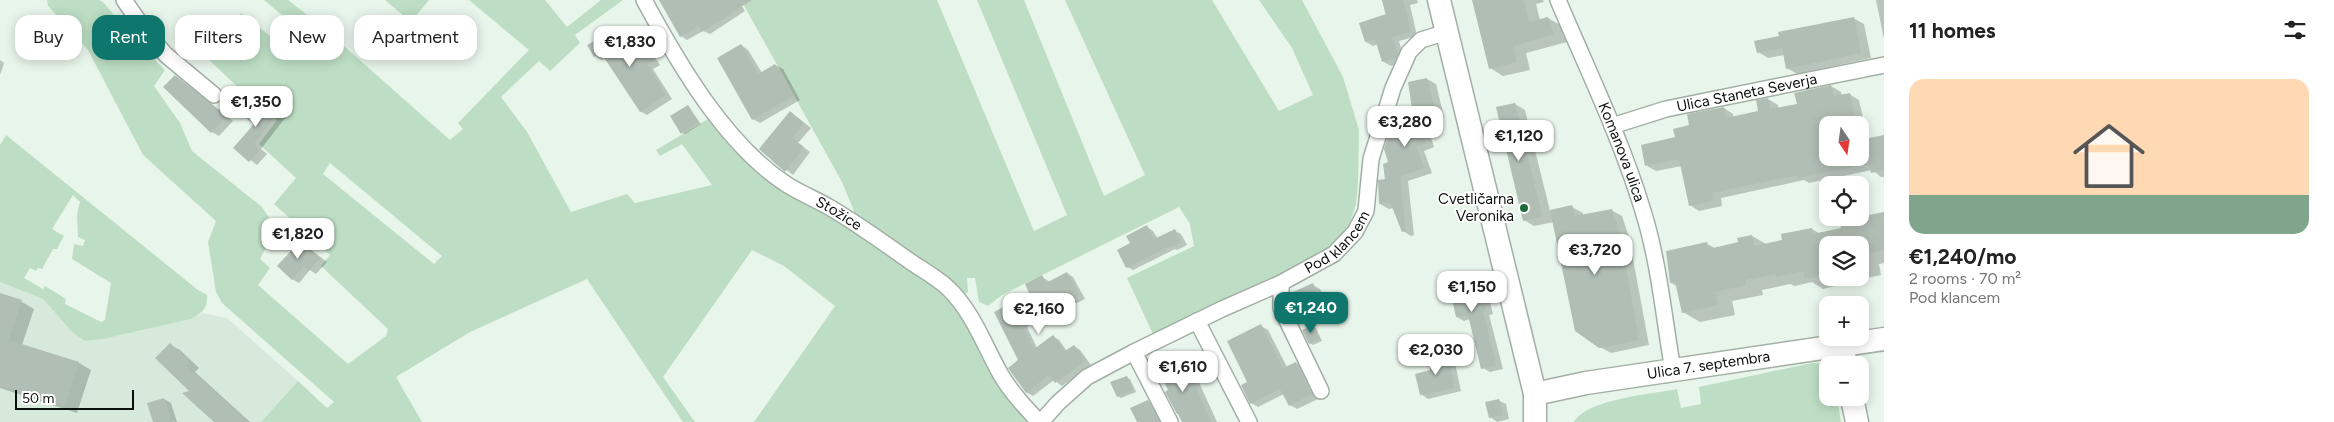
<!DOCTYPE html>
<meta charset="utf-8">
<style>
body{margin:0;font-family:Figtree,sans-serif;background:#f6f6f6;color:#222;height:100vh;display:flex;flex-direction:column;font-size:19px;white-space:nowrap}
*{box-sizing:border-box;margin:0}
p{font-size:16px;color:#767676}
.icon{flex:none;width:28px;height:28px;fill:none;stroke:currentColor;stroke-width:2;stroke-linecap:round;stroke-linejoin:round}
.map{position:relative;flex:1;overflow:hidden}
.details{display:flex;flex-direction:column;background:#fff;width:450px}
.details>*{flex:none}
.top-card{position:absolute;left:15px;top:15px;width:475px;height:45px;display:flex;gap:10px}
.needle{width:32px;rotate:167deg}
.controls{position:absolute;left:1819px;top:116px;display:grid;gap:10px}
.controls a{display:grid;place-items:center;width:50px;height:50px;border-radius:10px;background:#fff;box-shadow:0 2px 12px #0003;font-size:25px}
.scale{position:absolute;left:15px;bottom:12px;width:119px;box-sizing:border-box;padding-left:5px;border:2px solid #0c100d;border-top:0;font-size:14px;line-height:18px;white-space:nowrap;color:#0c100d;-webkit-text-stroke:4px #fff;paint-order:stroke}
.price{position:absolute;translate:-50% -42px;padding:0 11px;border-radius:10px;background:#fff;color:#222;font-size:16px;line-height:32px;filter:drop-shadow(0 1px 2px #0008)}
.price::after{content:'';position:absolute;left:50%;top:30px;width:15px;height:11px;margin-left:-8px;background:inherit;clip-path:polygon(0 0,100% 0,50% 100%)}
.price.current{background:#0f766e;color:#fff}
ul{padding:0;list-style:none}
li{display:grid;align-content:center;gap:10px;height:265px;padding:0 25px}
li+li{border-top:1px solid #e0e0e0}
li span{display:grid;place-items:center;height:155px;border-radius:15px;color:#555}
li>.icon{margin-inline-start:auto}
span .icon{width:90px;height:90px;fill:#fffc;stroke-width:1}
li b{font-size:21px}
h2{display:flex;justify-content:space-between;align-items:center;height:60px;padding:0 25px;font-size:21px}
.tag{padding:0 18px;border-radius:15px;background:#fff;box-shadow:0 2px 12px #0003;font-size:18px;line-height:45px}
.tag.current{background:#0f766e;color:#fff}
main{display:flex;flex:1;min-height:0}
.map>svg:first-child{display:block}
.built{fill:#d6e9da}
.green{fill:#bddec4;fill-rule:evenodd}
.shadow{fill:#0003;fill-rule:evenodd}
.building{fill:#b1beb4}
.lines{fill:none;stroke-linecap:round;stroke-linejoin:round}
.street-casing{stroke:#a3afa5;stroke-width:18}
.secondary-casing{stroke:#a3afa5;stroke-width:25}
.street{stroke:#fff;stroke-width:15}
.secondary{stroke:#fff;stroke-width:22}
.poi-dot{fill:#1d6a38;stroke:#fff;stroke-width:2}
.labels{text-anchor:middle;dominant-baseline:central;stroke-width:4;stroke-linejoin:round;paint-order:stroke}
.street-label{font-size:15px;fill:#0c100d;stroke:#fff}
.poi-label{font-size:15px;fill:#0c100d;stroke:#fff;text-anchor:end}
</style>
<main>
<div class="map">
<svg width="1884" height="422" viewBox="0 0 1884 422">
<rect width="100%" height="100%" fill="#e8f5ea"/>
<path class="built" d="M0,282L43,299L73,333L85,341L103,339L191,319L203,313L227,318L298,381L261,422H0Z"/>
<path class="green" d="M47,0H99L103,2L134,39L165,70L154,86L180,123L192,151L262,207L276,228L260,259L270,268L258,285L348,364L386,336L388,329L321,266L330,255L274,204L296,178L259,144L277,120L247,96L205,56L241,13L293,54L309,38L264,0H288L319,24L450,140L463,129L458,123L529,50L469,0H545L567,27L601,0H623L575,35L580,43L550,71L539,61L501,97L527,132L571,212L627,194L635,203L712,185L682,144L660,156L656,150L710,118L741,155L767,179L791,195L826,209L946,295L971,331L991,373L1028,422H754L835,306L784,266L752,250L663,377L695,422H683L587,279L470,332L396,377L422,422H261L298,381L327,408L334,402L222,303L216,292L208,242L216,221L143,155L88,50L48,6ZM330,163L442,256L434,264L323,174Z
M385,0H429L411,22Z
M741,0H937L1034,231L1067,215L977,0H1024L1104,196L1145,175L1065,0H1212L1279,111L1313,95L1292,48L1259,0H1302L1343,77L1359,130L1358,183L1356,205L1348,228L1330,249L1304,265L1153,334L1127,278L1194,246L1190,224L1179,207L1002,295L988,306L979,302L975,278H967L968,292L963,295L856,216L842,182Z
M6,135L198,290L207,295C208,308 202,313 191,319L103,339L85,341L73,333L43,299L0,282V145ZM73,195L80,202L77,214L78,237L85,240L83,246L74,244L72,259L111,283L105,320L101,322L65,304L66,299L45,286L43,289L24,278L30,268L36,271L38,268L42,269L53,249H57L64,236L52,229Z
M1812,363H1821L1827,367L1828,398H1837L1841,422H1574C1587,399 1652,394 1677,389L1681,408L1701,404L1699,387Z"/>
<path class="shadow" d="M666,0H738L745,11L710,34L703,31L687,40L681,36Z
M1382,0H1417L1418,3L1410,5L1417,36L1399,41L1404,59L1403,62L1391,66L1384,62L1378,44L1373,46L1366,42L1386,16Z
M1474,0H1543L1544,2L1536,4L1540,20L1548,18L1562,26L1567,42L1526,53L1530,70L1503,76L1490,68Z
M1876,0H1884V39Z
M1853,18L1864,24L1871,58L1797,74L1787,68L1784,55L1768,58L1758,52Z
M616,29L622,33L632,49L641,43L648,47L660,65L653,69L672,99L647,115L640,111L606,58L601,60L595,56Z
M741,45L748,50L762,73L775,65L783,69L800,100L760,123L753,119Z
M0,60L4,63L0,75Z
M175,76L233,121L219,136L212,132Z
M1427,79L1436,84L1444,117L1426,122L1434,147L1424,151L1432,173L1408,181L1414,235L1411,236L1403,231L1394,208L1389,209L1380,204L1399,124L1414,110Z
M1831,86L1841,92L1842,96L1849,94L1859,100L1868,139L1884,136V177H1881L1872,170L1809,183L1804,180L1721,198L1722,206L1699,211L1690,205L1682,166L1656,171L1647,166L1690,126L1724,108L1733,114L1734,118L1759,112L1768,99L1778,105V109L1798,105ZM1828,125H1860V158H1828Z
M278,100L292,109L261,149L267,154L257,165L235,148Z
M1515,104L1525,110L1550,211L1572,207L1583,213V216L1611,210L1622,216L1629,237L1649,345L1611,353L1600,347L1554,222L1534,226L1524,220Z
M688,107L701,124L685,134L682,133Z
M797,117L811,128L798,143L810,152L793,175L761,149Z
M1884,213V263L1879,264L1881,275L1867,278L1860,274V245H1828V278H1837L1839,285L1823,289L1812,282L1795,286L1790,284L1762,290L1763,295L1732,301L1735,315L1700,322L1683,312L1677,286L1671,283L1707,244L1715,248L1740,243L1752,236L1766,244L1783,241L1812,229L1820,234L1842,229Z
M1147,227L1153,231L1158,239L1175,231L1181,234L1187,245L1177,250L1175,249L1133,270L1127,267L1132,244Z
M301,242L327,262L316,274L310,270L299,283L292,279Z
M1067,273L1073,277L1085,299L1066,309L1059,305L1057,300L1029,315L1034,323L1027,327L1037,348L1053,336L1059,340L1067,351L1074,346L1080,350L1091,365L1062,386L1054,380L1033,396L1026,392L1019,360L996,312L1030,293L1042,277L1050,282Z
M1477,273L1484,277L1493,314L1489,315L1503,369L1490,372L1483,368L1470,319L1464,321L1457,317L1454,302L1450,299Z
M1313,285L1320,289L1331,313L1313,321L1306,317Z
M0,295L22,302L34,309L22,345L79,363L91,370L77,413L0,388Z
M1261,326L1268,330L1287,367L1296,363L1303,367L1318,399L1297,409L1290,405L1284,394L1258,407L1251,403L1249,383Z
M1313,326L1316,328L1322,341L1313,345L1310,343Z
M170,345L180,350L199,368L195,372L250,422H216L191,391Z
M1447,354L1454,358L1461,391L1428,399L1421,394L1432,371Z
M1177,359L1184,363L1189,374L1197,378L1217,422H1182L1170,391Z
M1126,377L1130,379L1136,392L1121,398L1118,396Z
M164,399L171,403L177,422H154Z
M1498,400L1506,404L1509,419L1497,422L1490,417Z
M1148,401L1155,405L1164,422H1138Z"/>
<path class="building" d="M659,0H752L702,32L699,26L680,37Z
M1382,0H1403L1411,32L1392,37L1398,54L1396,58L1382,62L1375,39L1365,42L1359,23L1386,14Z
M1472,0H1524L1529,22L1548,17L1554,34L1513,46L1517,62L1489,69Z
M1854,17L1861,53L1786,69L1782,48L1757,53L1754,41L1779,36L1778,32Z
M616,28L629,49L641,41L654,61L647,65L666,95L640,112L601,53L594,57L587,45Z
M741,44L758,74L775,64L794,96L752,120L717,58Z
M175,75L227,116L211,133L163,87Z
M1427,78L1436,113L1418,117L1426,143L1416,146L1424,168L1400,177L1406,231L1402,232L1390,202L1379,204L1378,180L1385,179L1383,164L1388,162L1384,149L1391,125L1397,123L1395,115L1412,109L1408,82Z
M1831,85L1834,96L1850,93L1856,125H1828V158H1860V140L1884,135V170L1871,173L1869,164L1798,178L1797,175L1712,193L1713,201L1689,206L1679,159L1645,166L1641,145L1675,137L1673,129L1689,125L1687,114L1724,107L1726,118L1758,111L1756,100L1768,98L1770,109L1797,104L1794,93Z
M278,98L285,104L254,144L260,150L249,162L233,148L254,124L241,114L250,103L264,114Z
M1515,103L1542,216L1523,221L1496,107Z
M688,105L699,122L681,134L670,116Z
M790,111L804,123L792,138L804,147L785,172L759,149Z
M1572,205L1575,216L1612,209L1619,230L1639,340L1599,348L1575,331L1550,210Z
M1884,212V250L1860,255V245H1828V263L1820,264L1822,276L1805,279L1803,271L1776,277V274L1745,280L1746,285L1715,292L1718,305L1682,313L1675,282L1670,283L1666,251L1707,242L1709,249L1738,242L1737,238L1752,235L1754,246L1782,240L1781,234L1812,228L1813,234L1841,228L1839,221Z
M1147,225L1154,239L1175,229L1181,242L1170,247L1169,246L1126,268L1117,250L1130,243L1126,236Z
M301,240L320,258L309,271L304,266L292,280L277,266Z
M1067,272L1079,295L1058,306L1053,296L1023,311L1028,320L1021,323L1034,349L1053,335L1065,351L1074,345L1086,361L1055,383L1049,375L1026,393L1008,368L1018,360L994,312L1029,293L1025,284L1042,275L1046,283Z
M1477,272L1486,310L1483,311L1496,365L1481,369L1468,315L1456,317L1452,299L1448,300L1445,287L1449,286L1447,279Z
M1313,283L1324,309L1305,318L1293,292Z
M0,293L22,300L9,340L79,362L65,407L0,386Z
M1261,324L1283,368L1296,362L1312,394L1289,406L1280,389L1250,404L1241,385L1247,382L1227,341Z
M1313,325L1320,339L1309,344L1302,330Z
M170,343L190,362L186,366L248,422H214L182,393L189,391L155,358Z
M1447,353L1455,388L1420,395L1415,374L1430,370L1428,357Z
M1177,358L1185,375L1190,373L1211,422H1182L1178,414H1177L1165,392L1168,390L1157,367Z
M1127,376L1133,390L1117,397L1110,382Z
M164,398L172,422H153L147,403Z
M1499,399L1503,415L1489,418L1485,402Z
M1148,400L1159,422H1137L1130,408Z"/>
<g class="lines">
<defs>
<g id="street">
<path d="M124,0L149,36L166,55L214,95"/>
<path id="s1" d="M644,0C678,63 725,144 786,184C800,193 815,199 829,207C858,224 884,243 911,262C923,270 937,278 948,288C973,312 984,345 1001,375C1011,392 1025,407 1039,422"/>
<path id="s2" d="M1558,0C1587,69 1621,138 1643,211C1659,262 1664,318 1673,371"/>
<path id="s3" d="M1612,126L1666,109L1884,65"/>
<path d="M1281,283V308L1321,391"/>
<path d="M1197,321L1249,422"/>
<path d="M1134,352L1170,422"/>
<path id="s4" d="M1041,422L1058,403L1087,377L1134,352L1222,309L1281,283L1334,254L1355,232L1366,211L1371,159L1393,88L1409,52L1421,40L1447,32"/>
</g>
<g id="secondary">
<path d="M1439,0L1535,394V422"/>
<path d="M1842,344L1846,365"/>
<path id="s5" d="M1535,394L1586,383L1884,339"/>
<path d="M1852,398L1857,422"/>
</g>
</defs>
<use href="#street" class="street-casing"/>
<use href="#secondary" class="secondary-casing"/>
<use href="#street" class="street"/>
<use href="#secondary" class="secondary"/>
</g>
<circle class="poi-dot" cx="1524" cy="208" r="5"/>
<g class="labels">
<g class="street-label">
<text stroke="none"><textPath href="#s3" startOffset="139">Ulica Staneta Severja</textPath></text>
<text stroke="none"><textPath href="#s2" startOffset="165">Komanova ulica</textPath></text>
<text stroke="none"><textPath href="#s1" startOffset="295">Stožice</textPath></text>
<text stroke="none"><textPath href="#s4" startOffset="351">Pod klancem</textPath></text>
<text stroke="none"><textPath href="#s5" startOffset="176">Ulica 7. septembra</textPath></text>
</g>
<g class="poi-label">
<text x="1514" y="199">Cvetličarna<tspan x="1514" dy="17">Veronika</tspan></text>
</g>
</g>
</svg>
<div class="controls">
<a><svg class="needle" viewBox="-14 -14 28 28"><path d="M0-13l5 13h-10z" fill="#e53935"/><path d="M0 13l5-13h-10z" fill="#767676"/></svg></a>
<a><svg class="icon" aria-label="locate" viewBox="0 0 24 24"><circle cx="12" cy="12" r="6"/><path d="M12 2v4M12 18v4M2 12h4M18 12h4"/></svg></a>
<a><svg class="icon" aria-label="layers" viewBox="0 0 24 24"><path d="M12 4l9 5-9 5-9-5zM3 14l9 5 9-5"/></svg></a>
<a>+</a>
<a>−</a>
</div>
<div class="scale">50 m</div>
<b class="price" style="left:630px;top:68px">€1,830</b>
<b class="price" style="left:256px;top:128px">€1,350</b>
<b class="price" style="left:1405px;top:148px">€3,280</b>
<b class="price" style="left:1519px;top:162px">€1,120</b>
<b class="price" style="left:298px;top:260px">€1,820</b>
<b class="price" style="left:1595px;top:276px">€3,720</b>
<b class="price" style="left:1472px;top:313px">€1,150</b>
<b class="price current" style="left:1311px;top:334px">€1,240</b>
<b class="price" style="left:1039px;top:335px">€2,160</b>
<b class="price" style="left:1436px;top:376px">€2,030</b>
<b class="price" style="left:1183px;top:393px">€1,610</b>
<div class="top-card">
<a class="tag">Buy</a>
<a class="tag current">Rent</a>
<a class="tag">Filters</a>
<a class="tag">New</a>
<a class="tag">Apartment</a>
</div>
</div>
<section class="details">
<h2>11 homes<svg class="icon" aria-label="filters" viewBox="0 0 24 24"><path d="M4 7h16M4 17h16"/><circle cx="9" cy="7" r="2"/><circle cx="15" cy="17" r="2"/></svg></h2>
<ul>
<li><span style="background:linear-gradient(#ffd9b3 75%,#7fa58c 0)"><svg class="icon" aria-label="home" viewBox="0 0 24 24"><path d="M3 11l9-7 9 7M6 9v11h12V9"/></svg></span><div><b>€1,240/mo</b><p>2 rooms · 70 m²</p><p>Pod klancem</p></div></li>
</ul>
</section>
</main>
